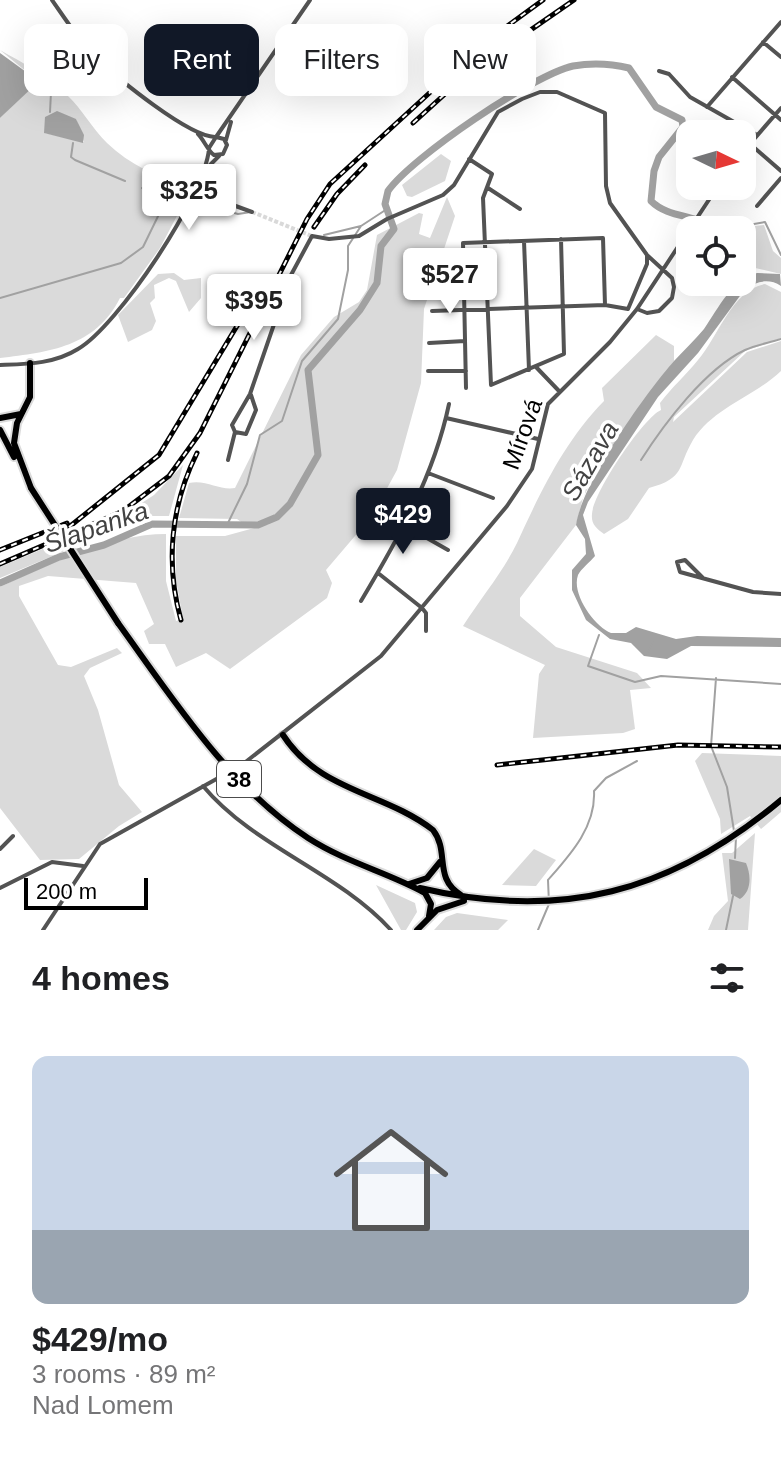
<!DOCTYPE html>
<meta charset="utf-8">
<style>
body{margin:0;font-family:Arial,sans-serif;background:#f2f2f2;color:#202124;height:100vh;display:flex;flex-direction:column;font-size:30px;white-space:nowrap}
*{box-sizing:border-box;margin:0}
p{font-size:26px;color:#757577}
.icon{flex:none;width:44px;height:44px;fill:none;stroke:currentColor;stroke-width:2;stroke-linecap:round;stroke-linejoin:round}
.map{position:relative;height:930px;overflow:hidden}
.details{display:flex;flex-direction:column;background:#fff;flex:1}
.details>*{flex:none}
.hud{position:absolute;left:24px;top:24px;width:734px;height:72px;display:flex;gap:16px}
.needle{width:52px;rotate:95deg}
.tools{position:absolute;left:676px;top:120px;display:grid;gap:16px}
.tools a{display:grid;place-items:center;width:80px;height:80px;border-radius:16px;background:#fff;box-shadow:0 8px 32px #0002;font-size:40px}
.scale{position:absolute;left:24px;bottom:20px;width:124px;box-sizing:border-box;padding-left:8px;border:4px solid #000;border-top:0;font-size:22px;line-height:28px;white-space:nowrap;color:#000;-webkit-text-stroke:6px #fff;paint-order:stroke}
.price{position:absolute;translate:-50% -68px;padding:0 18px;border-radius:8px;background:#fff;color:#222;font-size:26px;line-height:52px;filter:drop-shadow(0 2px 4px #0008)}
.price::after{content:'';position:absolute;left:50%;top:48px;width:24px;height:18px;margin-left:-12px;background:inherit;clip-path:polygon(0 0,100% 0,50% 100%)}
.price.active{background:#111827;color:#fff}
ul{padding:0;list-style:none}
li{display:grid;align-content:center;gap:16px;height:424px;padding:0 32px}
li+li{border-top:2px solid #e0e0e0}
li span{display:grid;place-items:center;height:248px;border-radius:16px;color:#555}
li>.icon{margin-inline-start:auto}
span .icon{width:144px;height:144px;fill:#fffc;stroke-width:1}
li b{font-size:34px}
h2{display:flex;justify-content:space-between;align-items:center;height:96px;padding:0 32px;font-size:34px}
.pill{padding:0 28px;border-radius:16px;background:#fff;box-shadow:0 8px 32px #0002;font-size:28px;line-height:72px}
.pill.active{background:#111827;color:#fff}
.map>svg:first-child{display:block}
.green{fill:#dadada;fill-rule:evenodd}
.water{fill:#a1a1a1}
.lines{fill:none;stroke-linecap:round;stroke-linejoin:round}
.stream{stroke:#a1a1a1;stroke-width:2}
.river{stroke:#a1a1a1;stroke-width:7}
.minor-tunnel{stroke:#d9d9d9;stroke-width:4;stroke-dasharray:4 2;stroke-linecap:butt}
.major-casing{stroke:#dbdbdb;stroke-width:10}
.minor{stroke:#535353;stroke-width:4}
.major{stroke:#000;stroke-width:6}
.rail-casing{stroke:#000;stroke-width:5}
.rail{stroke:#fff;stroke-width:2;stroke-dasharray:6;stroke-linecap:butt}
.major-bridge-casing{stroke:#dbdbdb;stroke-width:10;stroke-linecap:butt}
.minor-bridge{stroke:#535353;stroke-width:4}
.major-bridge{stroke:#000;stroke-width:6}
.labels{text-anchor:middle;dominant-baseline:central;stroke-width:7;stroke-linejoin:round;paint-order:stroke}
.shield{fill:#fff;stroke:#4c4c4c;stroke-width:2}
.shield-label{font-size:22px;font-weight:bold;fill:#000}
.street-label{font-size:24px;fill:#000;stroke:#fff}
.water-label{font-size:26px;font-style:italic;fill:#424242;stroke:#fff}
</style>
<div class="map">
<svg width="781" height="930" viewBox="0 0 781 930">
<rect width="100%" height="100%" fill="#fff"/>
<path class="green" d="M0,50C23,63 48,76 67,95C82,109 92,128 107,143C130,165 157,177 186,185L189,193L160,248L124,298H120C95,347 50,352 0,358V118L35,84L33,77ZM45,117L76,119L84,142L45,133Z
M441,154L451,161L445,181L412,197L407,196L402,185Z
M447,197L455,216L424,309L421,383L397,470L372,516L326,570L332,583L327,598L230,669L206,653L176,667L165,644H149L144,631L154,624L136,583L48,576L19,586V596L58,665L71,667L117,648L122,653L90,668L84,676L98,710L119,785L142,812L119,826L79,859L40,860L0,808V587C50,564 110,534 166,534V581L176,621L183,619L176,580V536H225L269,524L262,521L244,524L237,519L179,518L189,483C206,479 220,491 235,488L301,355L334,317L359,302L367,290L377,235L419,213L423,214L419,234L430,238Z
M764,225L773,251L781,258V274L742,265V242L754,226Z
M174,273L184,280L201,278V298L189,312L176,281L169,278L154,285L155,298L150,303L156,321L152,330L128,342L118,315L158,274Z
M765,284L781,292V338L745,351L674,417L673,422L747,352L781,341V371C755,396 713,408 693,440C677,467 686,478 649,488L628,519L604,534C596,528 591,524 592,514C593,493 643,418 661,410L660,403C672,387 686,375 698,360C718,337 732,290 765,284Z
M656,335L674,346V361L594,476L583,498L576,525L520,598V616L556,647L637,673L651,688L630,690L635,729L623,733L533,738L539,674L545,665L463,626C480,599 503,572 517,543C541,491 564,442 604,401L602,388Z
M183,465L169,516H148L0,578V567L125,514L154,495Z
M702,753L781,756V812L761,829L750,816L721,834L720,819L695,761Z
M755,833L748,930H708L714,916L728,901L722,853H732Z
M534,849L556,860L536,886L502,885Z
M376,885L415,903L417,912L406,930H401Z
M457,913L508,920L498,930H434L446,917Z"/>
<path class="water" d="M0,53L33,77L35,85L0,118Z
M57,111L76,119L84,135L83,143L44,133L45,117Z
M757,273L780,274L781,286C769,278 757,281 745,289L698,353L658,397L588,502L583,515L595,556C590,562 581,569 578,575C571,594 595,627 611,633H626L636,627L676,639L697,636L781,638V647L691,646L667,659L644,656L631,643L610,639L586,620L572,590V570L586,554L585,539L576,525C582,483 645,394 674,361C684,350 695,340 704,329C720,306 730,282 757,273Z
M729,859L746,863C751,875 752,891 740,899L731,894Z"/>
<g class="lines">
<path class="stream" d="M32,79L41,81L51,92L50,112
M73,143L71,157L75,160L125,181
M142,188L164,205L177,204L181,208
M187,210L215,208L238,214L251,212
M324,235L361,226L387,209
M742,238L754,224L765,222L781,255
M0,298L121,263L143,247L163,206
M641,460C664,424 705,369 745,350C756,345 769,343 781,339
M227,525L247,484L260,435L282,421L302,361L338,319L348,270V246L361,226
M599,635L588,666L635,682L661,676L781,684
M647,654L653,642
M716,678L711,746L727,787L734,831
M735,858L736,837
M538,930L549,904L548,880C570,855 596,827 594,791L606,778L637,761
M726,930L733,896"/>
<path class="river" d="M742,270L752,277
M0,583L59,557L104,545L152,524L258,525L277,517L290,504L318,455L308,370L360,310L377,283L381,246L394,229L385,204L388,191C412,157 533,75 573,66C591,63 612,64 629,68L656,107L682,120L683,127L659,157L654,171L651,201C669,219 698,214 718,230"/>
<path class="minor-tunnel" d="M252,212L312,236"/>
<defs>
<path id="major" d="M30,363V397L17,423L14,443L31,488
M0,418L21,414
M0,430L14,457
M118,623C173,699 229,787 308,838C347,863 387,872 425,893L431,904L429,916
M283,735C320,792 384,792 433,830C450,852 433,878 461,895
M409,884L427,878L440,862
M420,888C561,921 670,893 781,800
M417,930L437,910L464,901"/>
</defs>
<use href="#major" class="major-casing"/>
<path class="minor" d="M52,0C66,20 80,42 98,59C118,79 188,136 215,137
M763,42L781,57
M659,71L669,74L690,97L757,135
M732,77L781,120
M707,107L781,22
M198,134C204,140 208,151 214,155L223,154L227,145L224,139L216,137L209,148
M216,137L310,0
M226,140L231,122
M750,144L781,171
M742,153L781,108
M469,159L492,174L483,198L491,385L564,354L561,239
M206,169L219,156
M488,188L520,209
M192,198L203,194L252,212
M757,206L781,178
M524,241L529,370
M432,311L605,305L628,309L647,264V255
M429,343L465,341
M0,365C27,364 54,364 78,349C118,326 205,195 209,149
M536,367L559,391
M428,371H466
M466,388L463,243L603,238L605,305
M446,418L538,439
M235,432L246,434L256,410L251,395
M228,460L235,432L232,425L250,394L291,275L312,236L329,239L359,236L387,219L443,195L454,185L498,112L522,99L540,92H557L605,113L606,186L610,203L647,255L672,278L674,287L672,298L659,311L647,313L637,309
M428,473L493,498
M404,525L448,550
M378,573L422,608L426,613V631
M703,578L685,560L677,562L680,572L753,592L781,594
M361,601C398,539 434,476 449,404
M243,764L381,656L507,506L532,469L548,404L610,342L637,309L718,186
M203,786C254,847 337,871 391,930
M0,849L13,836
M0,888L52,862L83,866
M43,930L100,844L220,777"/>
<use href="#major" class="major"/>
<defs>
<path id="rail" d="M413,123L467,74L574,0
M314,227L337,194L365,165
M69,527L159,455L240,321
M0,550L67,523
M0,564L123,511L169,476L200,433L307,219L330,184L484,43L543,0
M181,620C165,563 171,505 197,453
M497,765L678,745L781,747"/>
</defs>
<use href="#rail" class="rail-casing"/>
<use href="#rail" class="rail"/>
<defs>
<path id="major-bridge" d="M31,488L118,623"/>
</defs>
<use href="#major-bridge" class="major-bridge-casing"/>
<path class="minor-bridge" d="M220,777L243,764"/>
<use href="#major-bridge" class="major-bridge"/>
</g>
<g class="labels">
<rect class="shield" x="217" y="761" width="44" height="36" rx="6"/>
<g class="shield-label">
<text x="239" y="779">38</text>
</g>
<g class="street-label">
<text transform="translate(522 434) rotate(-70)">Mírová</text>
</g>
<g class="water-label">
<text transform="translate(590 461) rotate(-60)">Sázava</text>
<text transform="translate(96 527) rotate(-19)">Šlapanka</text>
</g>
</g>
</svg>
<div class="tools">
<a><svg class="needle" viewBox="-14 -14 28 28"><path d="M0-13l5 13h-10z" fill="#e53935"/><path d="M0 13l5-13h-10z" fill="#757577"/></svg></a>
<a><svg class="icon" aria-label="locate" viewBox="0 0 24 24"><circle cx="12" cy="12" r="6"/><path d="M12 2v4M12 18v4M2 12h4M18 12h4"/></svg></a>
</div>
<div class="scale">200 m</div>
<b class="price" style="left:189px;top:232px">$325</b>
<b class="price" style="left:450px;top:316px">$527</b>
<b class="price" style="left:254px;top:342px">$395</b>
<b class="price active" style="left:403px;top:556px">$429</b>
<div class="hud">
<a class="pill">Buy</a>
<a class="pill active">Rent</a>
<a class="pill">Filters</a>
<a class="pill">New</a>
</div>
</div>
<section class="details">
<h2>4 homes<svg class="icon" aria-label="filters" viewBox="0 0 24 24"><path d="M4 7h16M4 17h16"/><circle cx="9" cy="7" r="2"/><circle cx="15" cy="17" r="2"/></svg></h2>
<ul>
<li><span style="background:linear-gradient(#c9d6e8 70%,#9aa5b1 0)"><svg class="icon" aria-label="home" viewBox="0 0 24 24"><path d="M3 11l9-7 9 7M6 9v11h12V9"/></svg></span><div><b>$429/mo</b><p>3 rooms · 89 m²</p><p>Nad Lomem</p></div></li>
</ul>
</section>
